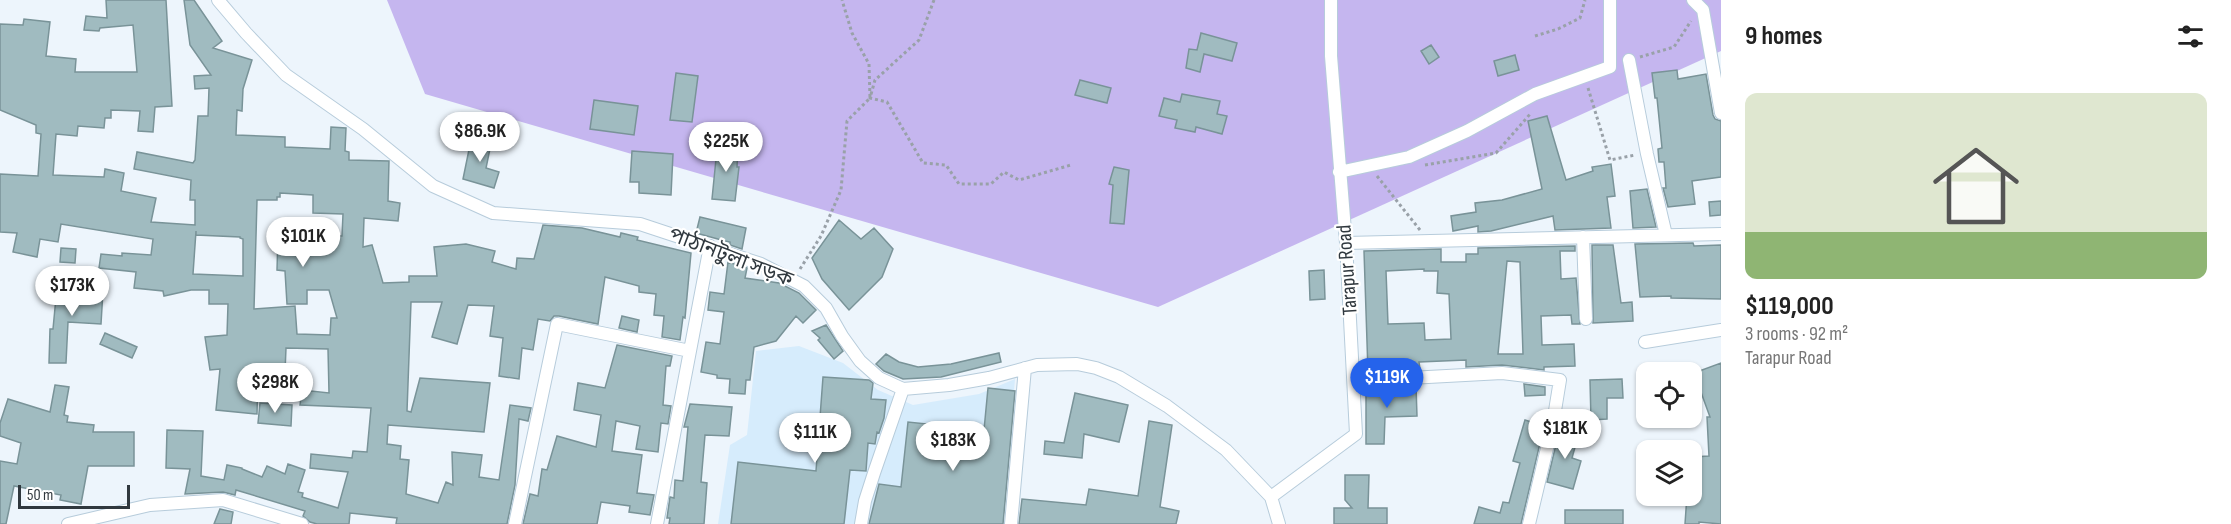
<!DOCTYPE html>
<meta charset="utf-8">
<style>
body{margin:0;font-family:"Sofia Sans Condensed","Noto Sans Bengali",sans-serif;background:#f2f2f2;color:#222;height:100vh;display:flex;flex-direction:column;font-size:22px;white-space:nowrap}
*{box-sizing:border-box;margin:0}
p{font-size:20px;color:#767676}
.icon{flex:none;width:33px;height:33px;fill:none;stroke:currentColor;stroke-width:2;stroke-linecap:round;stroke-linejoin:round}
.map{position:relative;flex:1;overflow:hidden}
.drawer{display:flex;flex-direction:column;background:#fff;width:510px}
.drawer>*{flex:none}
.fabs{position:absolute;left:1636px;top:362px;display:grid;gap:12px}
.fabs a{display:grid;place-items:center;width:66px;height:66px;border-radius:12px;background:#fff;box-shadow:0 2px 4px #0004;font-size:30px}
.scale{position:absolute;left:18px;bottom:15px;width:112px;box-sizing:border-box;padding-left:6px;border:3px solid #30383e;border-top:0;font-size:16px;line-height:21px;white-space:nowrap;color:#30383e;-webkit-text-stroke:4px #fff;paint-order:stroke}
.price{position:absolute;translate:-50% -51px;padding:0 14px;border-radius:21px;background:#fff;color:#222;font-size:20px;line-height:39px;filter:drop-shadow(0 2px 3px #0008)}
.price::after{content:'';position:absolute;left:50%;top:36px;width:18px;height:14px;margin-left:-9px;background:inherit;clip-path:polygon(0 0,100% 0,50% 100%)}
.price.active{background:#2563eb;color:#fff}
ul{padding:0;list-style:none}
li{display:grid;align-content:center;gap:12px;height:318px;padding:0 24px}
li+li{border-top:2px solid #e0e0e0}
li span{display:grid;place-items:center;height:186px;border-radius:12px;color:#555}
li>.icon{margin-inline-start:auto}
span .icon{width:108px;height:108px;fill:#fffc;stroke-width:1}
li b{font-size:26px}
h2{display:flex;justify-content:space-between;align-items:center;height:72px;padding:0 24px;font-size:26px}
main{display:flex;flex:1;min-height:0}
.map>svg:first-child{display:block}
.built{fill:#d6ecfc}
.green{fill:#c5b6ef}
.building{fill:#a0bbc0;stroke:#799398;stroke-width:1.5;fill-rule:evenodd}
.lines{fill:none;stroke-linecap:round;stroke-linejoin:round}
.minor-casing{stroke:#b7ccdb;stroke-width:14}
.path{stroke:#99a1a8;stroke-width:3;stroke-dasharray:3 3;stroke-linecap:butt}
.minor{stroke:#fff;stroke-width:12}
.labels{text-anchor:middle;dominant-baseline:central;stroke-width:4.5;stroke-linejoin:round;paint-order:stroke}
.street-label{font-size:21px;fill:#30383e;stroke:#fff}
</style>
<main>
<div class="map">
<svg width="1721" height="524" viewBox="0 0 1721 524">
<rect width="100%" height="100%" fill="#edf5fc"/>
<path class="built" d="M799,346L843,363L878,390L913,405L979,394L1015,379L1003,524H718L730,445L747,435L756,351Z"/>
<path class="green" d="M387,0H1721V51L1158,307L425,94Z"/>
<path class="building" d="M106,0H166L172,106L155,107L153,132L138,131L140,111L111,110V118H105L104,128L78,126L77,136L56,134L53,175L104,177L105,169L124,173L121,191L156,198L151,222L195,225V200H190L191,180L134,169L137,152L193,163L195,160L198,116H208L209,88L195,89L194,76L211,75L190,45L184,0H194L222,41L213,48L252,60L243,89L242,111L237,110L236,135L285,137V147L330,149L331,127L346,128L345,151L349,152V160L389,161L388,201L400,203L398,221L364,218L363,247L372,245L383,283L409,282V276H437L434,247L466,244L495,251L492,262L516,269L517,258L534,259L543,225L582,228L620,237L621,233L638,237L637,240L691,253L685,318L683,317L680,340L662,337L664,316L654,315L656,294L639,292V286L605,277L598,324L559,316H554L550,321L538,319L533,350L522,348L519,379L499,376L503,338L490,336L494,306L468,305L457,344L432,337L442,302H411L407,411L411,412L420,378L490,383L484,432L388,425L387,444L401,446L400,459L409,460L406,494L438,503L446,482L453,485L452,452L482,455L479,477L499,480L510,405L531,408L528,421L519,419L515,485L507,524H396L397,518L350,513L349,524H317L310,522L303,516L305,511L236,490L235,495L223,492L185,494L190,469L166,468L167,430L203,431L201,476L224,480L227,465L242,468V469L262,477L267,466L285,474L288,464L305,470L298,492L303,493L302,497L338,508L348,472L310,468L311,454L352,458L353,451L367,452L371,408L300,405L302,390L329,393L328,349L286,348L285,372H258L257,414L216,410L220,369L210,370L205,337L227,335L228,304H209V290H191L164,296L163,291L134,288L136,272L99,268L101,254L122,256V253L151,255L153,239L61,224L58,242L40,239L37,257L13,252L17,233L0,232V174L38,176L41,134L36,133V125L0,110V24L23,25L24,19L50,22L46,56L76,59L75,72H137L133,25L100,28L99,31L84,30L86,16L107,18ZM280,193L313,195V213L343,214L342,236H278L277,270L285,271L287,304H307V290H329L337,318H331L330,335L297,334L295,306L254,309L257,200H277V197H280ZM196,231V235L240,237V238L243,239V276L193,274Z
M1201,33L1237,43L1232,61L1204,54L1200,72L1186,68L1189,49L1197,50Z
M1431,45L1439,57L1429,64L1421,51Z
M1515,55L1519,70L1498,76L1494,61Z
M1677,70L1678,79L1706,74L1713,115L1715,119L1721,121V177L1692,181L1695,204L1668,207L1663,188H1666L1664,162H1659L1658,149L1662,148L1657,98H1655L1652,73Z
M676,73L698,76L692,122L670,120Z
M1080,80L1111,88L1107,103L1075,95Z
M1182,94L1220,101L1217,114L1227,116L1222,134L1196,127L1195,132L1175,128L1177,120L1159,116L1164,98L1180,102Z
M594,100L638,106L634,135L590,129Z
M1547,116L1566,180L1593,171L1592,167L1611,164L1615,196L1607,197L1611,228L1555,230L1553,216L1491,231L1478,232V226L1453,231L1451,216L1476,212L1475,203L1502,200L1542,189L1528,121Z
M472,135L492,139L486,168L499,172L494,188L463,179Z
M715,145L738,147L737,167H739L735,201L712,199L716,159H714Z
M632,151L673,154L671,195L639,193V182H630Z
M1114,167L1129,170L1124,224L1110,223L1113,185L1109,184Z
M1647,189L1656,227L1633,228L1630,191Z
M1721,201V215L1710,216L1709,202Z
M700,217L746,228L742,249L730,245V242L725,241L696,233Z
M839,220L861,239L874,228L893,249L882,277L849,310L822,279L812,258Z
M1693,243L1694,246L1721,245V299L1671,298V296L1640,297L1635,244Z
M1592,245H1613L1621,303L1632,302L1633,321L1593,323Z
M1575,246V251H1560L1561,279L1576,278L1580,324H1572L1571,315L1541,316L1542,345L1574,344L1575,366L1544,367V370L1502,365L1466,367V360L1419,362L1420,369L1368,372L1364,251L1441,249V262H1466V254H1478V248ZM1507,261L1520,262L1523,354H1498ZM1424,269V271H1438L1437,293L1449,294L1451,339L1425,340L1424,323L1388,324L1386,271Z
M61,248L76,249L75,263L60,262Z
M728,262L747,268L745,278L779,283L799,293L816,310L803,323L796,316L776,341L754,347L750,380H746L745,394L729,393L730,379L717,378V375L701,372L706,342L720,344L724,312L708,310L710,292L724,294Z
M1324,270L1325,299L1310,300L1309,271Z
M57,287L103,291L101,324L68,322L66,363H49L50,329H53Z
M622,316L639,320L637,332L619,328Z
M826,325L843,351L834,359L818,340L820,338L812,331Z
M105,333L137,347L132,358L100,344Z
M617,345L672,356L670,366H666L663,405L671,406L668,424L661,423L658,452L636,449L640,426L616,421L612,451L642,455L637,493L654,495L650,515L629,512L630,506L601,502L597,524H523L530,494L538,496L542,469L547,470L557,436L596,447L601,415L574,410L578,383L605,388Z
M999,353L1001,362L941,377L903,379L884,371L876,364L886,354L899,362L918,367L951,364Z
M1721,363V524L1699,522V524H1685L1687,495H1692V457L1709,456L1707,417H1710L1694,373Z
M823,377L869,380L873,383L871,399L886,400L884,418L879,433L877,432L875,444L868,443L866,471L850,470L844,524H731L738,462L816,471Z
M1622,379L1623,398H1607V419L1591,420L1590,380Z
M1524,384L1545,387V395L1525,396Z
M55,385L69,387L64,415L68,416L67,422L94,425L93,432H134V466H88L81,504L60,500L61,495L14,486L6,524H0V461L17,464L21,443L0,436V423L8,399L50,412Z
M1416,386L1417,416L1385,417L1384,444H1366V389Z
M988,388L1015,391L1003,524H869L879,484L901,487L908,422L984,430Z
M1075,393L1128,405L1119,442L1084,434L1082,458L1044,454L1045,441L1064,443Z
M260,403L292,405L291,426L258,423Z
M690,404L732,407L729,436L705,435L701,482L707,483L704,524H669L670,518H667L670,497L674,498L675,480L683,481L688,427H684Z
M1525,420L1544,426L1521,524H1474L1479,507L1500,513L1503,502L1509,503L1520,463L1513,461Z
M1149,421L1172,425L1160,507L1179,511L1176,524H1019L1022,499L1086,505L1089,489L1138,496Z
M1560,428L1579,433L1572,458L1581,461L1573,489L1547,482Z
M1345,475H1369L1368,508H1387V524H1334V508H1352L1345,500Z
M220,509L233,512L231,524H214Z
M1565,510H1623V524H1565Z"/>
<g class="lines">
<defs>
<path id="minor" d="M218,0L246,33L286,75L363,129L433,186L493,213L640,224L761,264L804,286L826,308L842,336L860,361L879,378L903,389L949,385L989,378L1037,365L1077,364L1096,368L1119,377L1167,406L1226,450L1271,497L1279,524
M1693,0L1703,10L1721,113
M1629,60L1647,154L1666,235
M1339,172L1409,157L1467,131L1535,94L1610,67V0
M1583,237L1586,319
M1346,243L1721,234
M1645,342L1721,330
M1354,381L1502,373L1560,380L1553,423L1529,524
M1271,497L1356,434L1346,243L1331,56V0
M68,524L150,505L223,500L302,524
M515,524L557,324L690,351
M657,524L710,246
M861,524L865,501L874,473L903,389
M1011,524L1025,368"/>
</defs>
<use href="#minor" class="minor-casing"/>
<path class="path" d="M934,0L919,40L875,80L870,98L887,102L923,163L946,165L959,184H991L1004,172L1019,180L1071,165
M1535,36L1558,29L1580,18L1585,0
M1640,57L1674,47L1691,21
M1588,88L1610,160L1635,155
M1425,165L1496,153L1531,113
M1377,176L1420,230
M800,269L821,236L841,190L847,121L870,98L869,64L852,33L842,0"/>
<use href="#minor" class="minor"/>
</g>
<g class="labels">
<g class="street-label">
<text transform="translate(731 257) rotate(21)">পাঠানটুলা সড়ক</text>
<text transform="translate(1347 270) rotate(-94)">Tarapur Road</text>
</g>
</g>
</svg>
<div class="fabs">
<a><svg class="icon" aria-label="locate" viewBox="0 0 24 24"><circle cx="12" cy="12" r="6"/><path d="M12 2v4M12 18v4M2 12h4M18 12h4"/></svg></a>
<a><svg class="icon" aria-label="layers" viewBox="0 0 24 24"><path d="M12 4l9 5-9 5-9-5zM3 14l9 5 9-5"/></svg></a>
</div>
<div class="scale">50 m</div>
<b class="price" style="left:480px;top:163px">$86.9K</b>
<b class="price" style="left:726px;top:173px">$225K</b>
<b class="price" style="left:303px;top:268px">$101K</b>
<b class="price" style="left:72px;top:317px">$173K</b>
<b class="price active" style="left:1387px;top:409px">$119K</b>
<b class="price" style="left:275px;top:414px">$298K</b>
<b class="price" style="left:1565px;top:460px">$181K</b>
<b class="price" style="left:815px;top:464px">$111K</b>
<b class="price" style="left:953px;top:472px">$183K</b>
</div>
<section class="drawer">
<h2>9 homes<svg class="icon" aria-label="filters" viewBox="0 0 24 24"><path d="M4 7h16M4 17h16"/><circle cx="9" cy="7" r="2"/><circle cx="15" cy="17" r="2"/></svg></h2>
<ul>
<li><span style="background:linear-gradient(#dfe7d0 75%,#8fb573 0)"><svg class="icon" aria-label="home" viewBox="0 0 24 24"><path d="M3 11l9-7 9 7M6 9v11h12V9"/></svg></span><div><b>$119,000</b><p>3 rooms · 92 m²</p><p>Tarapur Road</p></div></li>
</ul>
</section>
</main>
